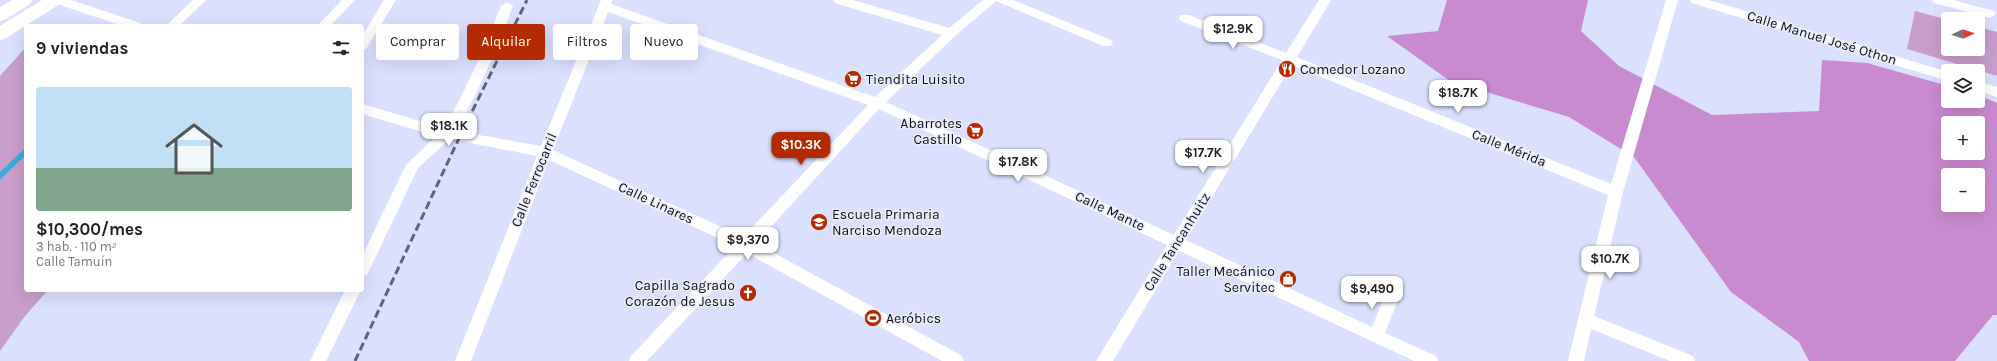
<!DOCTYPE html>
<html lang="es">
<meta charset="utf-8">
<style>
body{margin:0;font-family:Karla,sans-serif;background:#f6f6f6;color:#222;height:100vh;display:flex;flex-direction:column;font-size:15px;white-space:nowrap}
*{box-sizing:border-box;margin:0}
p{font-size:13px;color:#767676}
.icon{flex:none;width:22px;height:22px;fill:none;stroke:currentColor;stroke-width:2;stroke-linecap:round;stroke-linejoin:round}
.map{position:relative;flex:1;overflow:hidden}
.side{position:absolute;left:24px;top:24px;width:340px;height:268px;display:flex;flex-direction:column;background:#fff;border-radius:4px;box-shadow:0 4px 16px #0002}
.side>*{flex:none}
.top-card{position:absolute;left:376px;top:24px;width:380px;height:36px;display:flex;gap:8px}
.needle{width:26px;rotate:86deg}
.tools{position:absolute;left:1941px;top:12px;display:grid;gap:8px}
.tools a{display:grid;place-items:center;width:44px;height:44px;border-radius:4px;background:#fff;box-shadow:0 4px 16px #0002;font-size:20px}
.price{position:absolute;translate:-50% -34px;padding:0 9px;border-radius:8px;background:#fff;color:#222;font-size:13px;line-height:26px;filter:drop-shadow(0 1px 2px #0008)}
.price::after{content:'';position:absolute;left:50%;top:24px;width:12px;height:9px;margin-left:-6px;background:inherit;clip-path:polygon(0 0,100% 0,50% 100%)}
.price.selected{background:#b52b00;color:#fff}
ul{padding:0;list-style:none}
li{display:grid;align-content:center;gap:8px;height:212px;padding:0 12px}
li span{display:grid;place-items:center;height:124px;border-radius:4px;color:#555}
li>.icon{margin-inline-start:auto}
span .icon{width:72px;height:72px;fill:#fffc;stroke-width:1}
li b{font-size:17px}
h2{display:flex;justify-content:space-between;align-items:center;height:48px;padding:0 12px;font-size:17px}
.chip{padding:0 14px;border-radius:4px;background:#fff;box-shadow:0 4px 16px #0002;font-size:14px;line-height:36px}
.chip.selected{background:#b52b00;color:#fff}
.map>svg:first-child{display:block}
.green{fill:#c99dcc}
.forest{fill:#ca8acf;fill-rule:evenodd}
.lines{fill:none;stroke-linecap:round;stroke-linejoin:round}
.stream{stroke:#3aacda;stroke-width:5.5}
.minor{fill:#fff;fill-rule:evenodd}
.secondary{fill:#fff;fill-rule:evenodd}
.rail{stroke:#616476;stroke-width:3;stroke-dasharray:8 4;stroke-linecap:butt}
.labels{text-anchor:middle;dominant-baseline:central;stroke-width:3;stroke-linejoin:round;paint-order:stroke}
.street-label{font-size:14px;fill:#0e0f19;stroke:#ebeefa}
.poi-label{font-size:14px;fill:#0e0f19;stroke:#ebeefa;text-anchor:start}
</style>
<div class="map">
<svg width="1997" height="361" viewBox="0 0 1997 361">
<rect width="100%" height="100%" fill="#dae0fe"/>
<path class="green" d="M1915,11L1948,20V49H1978V27L1997,32V76L1907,49Z
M26,47V290H48L25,316L0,351V76Z"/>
<path class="forest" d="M1447,0H1588L1581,31L1619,66L1712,115L1819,111L1822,60L1867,63L1948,86V101H1978V95L1997,103V315H1993L1955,361H1809L1799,342L1731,292L1634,157L1569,117L1450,81L1387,36L1438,31ZM1948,123H1978V153H1948ZM1948,175H1978V205H1948Z"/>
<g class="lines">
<path class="stream" d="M0,176L26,151"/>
<path class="minor" d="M52,0H71L140,23L142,26H123L54,3Z
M193,0H206L179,26H166Z
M342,0H355L330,26H317Z
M384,0H396L366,49L362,50V36Z
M601,0H613L611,4L875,97L942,35L835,3L833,0H853L949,28L983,0H1013L1111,40L1113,43L1111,46H1103L996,1L955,36L886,102L1174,235L1282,60L1181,21L1179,18L1181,15H1189L1286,53L1319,0H1331L1297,57L1611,184L1666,0H1678L1623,192L1594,316L1693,356L1695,361H1670L1591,329L1584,361H1568L1608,195L1292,65L1186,240L1372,327L1387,291L1392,289L1397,291L1400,295L1385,333L1436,356L1438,361H1414L1179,251L1113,361H1096L1167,245L879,109L756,243L962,356L964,361H942L747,253L647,361H629L631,356L735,246L549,160L471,361H455L537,156L450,139L418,168L367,275L362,277V256L406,165L436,136L362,114V104L444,128C467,89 484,48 501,6L507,2L513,6C497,49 479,91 456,131L541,146ZM608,12L868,105L743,237L553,150Z
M1690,0H1709L1948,72V81L1692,3Z
M1932,0H1953L1994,11L1996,14L1990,18L1934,3Z
M1978,81L1997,87V97L1978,91Z
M345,290H361L326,361H310Z"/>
<path class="secondary" d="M12,0H33L30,4L6,19L0,21V7Z
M42,0H63L60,4L6,38L0,40V26Z"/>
<path class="rail" d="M355,361L460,136L527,0"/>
</g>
<defs>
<symbol id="restaurant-disc" viewBox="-11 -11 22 22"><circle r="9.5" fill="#b52b00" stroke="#ebeefa"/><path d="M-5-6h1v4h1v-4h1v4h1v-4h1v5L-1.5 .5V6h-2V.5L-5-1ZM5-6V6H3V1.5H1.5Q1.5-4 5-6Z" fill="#fff"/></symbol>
<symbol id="supermarket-disc" viewBox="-11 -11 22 22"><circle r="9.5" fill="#b52b00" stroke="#ebeefa"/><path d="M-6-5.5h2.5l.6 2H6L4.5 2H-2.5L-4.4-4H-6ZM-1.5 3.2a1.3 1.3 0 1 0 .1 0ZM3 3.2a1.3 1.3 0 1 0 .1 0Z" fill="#fff"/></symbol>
<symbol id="school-disc" viewBox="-11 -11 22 22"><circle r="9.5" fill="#b52b00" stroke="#ebeefa"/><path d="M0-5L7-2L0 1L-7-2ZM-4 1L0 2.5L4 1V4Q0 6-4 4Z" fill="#fff"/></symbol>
<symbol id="shop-disc" viewBox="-11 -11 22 22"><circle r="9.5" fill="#b52b00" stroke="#ebeefa"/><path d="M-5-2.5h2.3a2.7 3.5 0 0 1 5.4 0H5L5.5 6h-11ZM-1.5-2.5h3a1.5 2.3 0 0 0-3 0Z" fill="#fff"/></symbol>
<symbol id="church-disc" viewBox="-11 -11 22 22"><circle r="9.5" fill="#b52b00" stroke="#ebeefa"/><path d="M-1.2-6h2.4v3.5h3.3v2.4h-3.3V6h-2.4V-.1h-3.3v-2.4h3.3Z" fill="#fff"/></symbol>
<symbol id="stadium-disc" viewBox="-11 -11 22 22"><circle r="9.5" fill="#b52b00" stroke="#ebeefa"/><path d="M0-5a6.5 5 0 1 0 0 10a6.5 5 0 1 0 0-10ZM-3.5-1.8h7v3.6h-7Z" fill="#fff"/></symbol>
</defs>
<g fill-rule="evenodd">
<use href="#restaurant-disc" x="1277" y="59" width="20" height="20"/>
<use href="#supermarket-disc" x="843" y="69" width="20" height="20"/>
<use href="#supermarket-disc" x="965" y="121" width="20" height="20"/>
<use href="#school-disc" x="809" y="212" width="20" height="20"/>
<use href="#shop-disc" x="1278" y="269" width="20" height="20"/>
<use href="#church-disc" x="738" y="283" width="20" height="20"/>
<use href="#stadium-disc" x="863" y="308" width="20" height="20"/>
</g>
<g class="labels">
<g class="street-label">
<text transform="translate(1822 38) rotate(17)">Calle Manuel José Othon</text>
<text transform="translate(1509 148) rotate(22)">Calle Mérida</text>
<text transform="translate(534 180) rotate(-68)">Calle Ferrocarril</text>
<text transform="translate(656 203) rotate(25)">Calle Linares</text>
<text transform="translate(1110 211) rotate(25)">Calle Mante</text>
<text transform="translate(1177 242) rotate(-58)">Calle Tancanhuitz</text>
</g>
<g class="poi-label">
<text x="1300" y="69">Comedor Lozano</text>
<text x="866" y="79">Tiendita Luisito</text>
<text x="962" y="123" text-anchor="end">Abarrotes<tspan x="962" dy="16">Castillo</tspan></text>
<text x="832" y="214">Escuela Primaria<tspan x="832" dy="16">Narciso Mendoza</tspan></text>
<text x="1275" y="271" text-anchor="end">Taller Mecánico<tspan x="1275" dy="16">Servitec</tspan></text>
<text x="735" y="285" text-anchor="end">Capilla Sagrado<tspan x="735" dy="16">Corazón de Jesus</tspan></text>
<text x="886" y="318">Aeróbics</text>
</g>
</g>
</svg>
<div class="tools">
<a><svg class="needle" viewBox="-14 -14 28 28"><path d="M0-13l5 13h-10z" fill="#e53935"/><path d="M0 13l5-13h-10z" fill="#767676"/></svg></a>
<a><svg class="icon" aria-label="layers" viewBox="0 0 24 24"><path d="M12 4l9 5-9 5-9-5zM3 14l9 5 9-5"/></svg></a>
<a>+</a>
<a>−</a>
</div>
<b class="price" style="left:1233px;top:50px">$12.9K</b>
<b class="price" style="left:1458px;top:114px">$18.7K</b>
<b class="price" style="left:449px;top:147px">$18.1K</b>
<b class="price selected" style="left:801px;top:166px">$10.3K</b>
<b class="price" style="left:1203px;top:174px">$17.7K</b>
<b class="price" style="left:1018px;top:183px">$17.8K</b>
<b class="price" style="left:748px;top:261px">$9,370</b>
<b class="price" style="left:1610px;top:280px">$10.7K</b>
<b class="price" style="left:1372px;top:310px">$9,490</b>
<div class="top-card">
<a class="chip">Comprar</a>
<a class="chip selected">Alquilar</a>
<a class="chip">Filtros</a>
<a class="chip">Nuevo</a>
</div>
<section class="side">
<h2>9 viviendas<svg class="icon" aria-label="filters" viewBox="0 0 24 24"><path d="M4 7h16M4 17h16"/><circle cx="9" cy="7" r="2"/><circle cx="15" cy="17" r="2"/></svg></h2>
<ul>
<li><span style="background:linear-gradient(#bfe0f5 65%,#7fa58c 0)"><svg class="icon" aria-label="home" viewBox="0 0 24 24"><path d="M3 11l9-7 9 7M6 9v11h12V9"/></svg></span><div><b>$10,300/mes</b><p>3 hab. · 110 m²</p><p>Calle Tamuín</p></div></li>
</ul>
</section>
</div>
